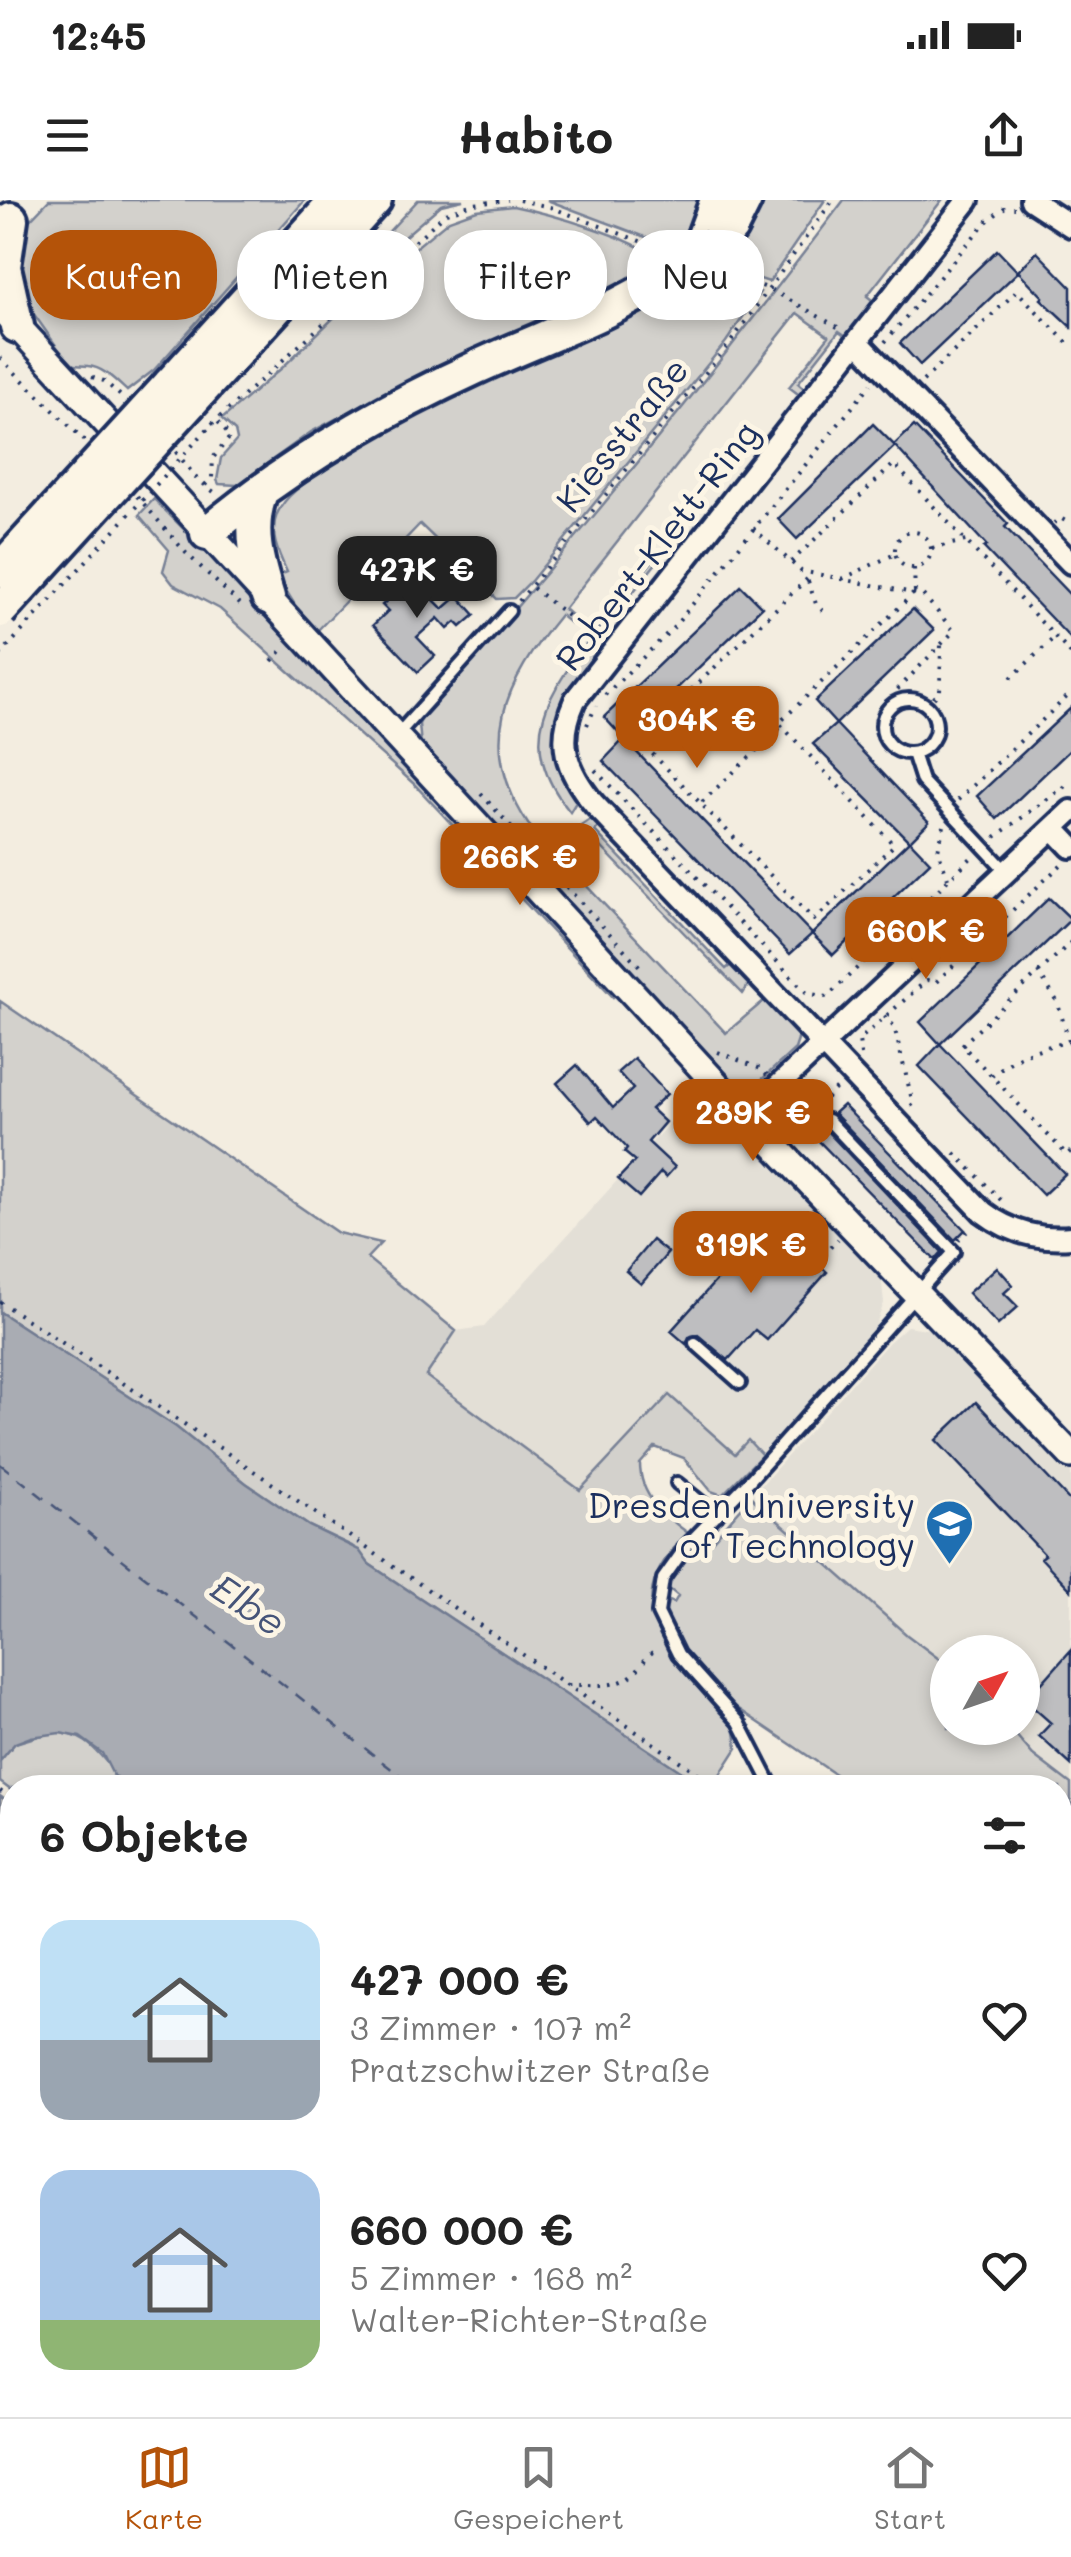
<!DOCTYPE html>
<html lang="de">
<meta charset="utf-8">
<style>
body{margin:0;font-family:Mali,sans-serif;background:#f6f6f6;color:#222;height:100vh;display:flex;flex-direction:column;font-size:38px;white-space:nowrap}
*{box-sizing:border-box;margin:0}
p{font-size:32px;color:#767676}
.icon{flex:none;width:55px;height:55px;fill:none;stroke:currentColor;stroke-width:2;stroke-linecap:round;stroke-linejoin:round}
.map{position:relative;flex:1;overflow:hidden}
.details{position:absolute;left:0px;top:1575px;width:1072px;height:642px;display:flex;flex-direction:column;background:#fff;border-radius:40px 40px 0 0;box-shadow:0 5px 15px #0003}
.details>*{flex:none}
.top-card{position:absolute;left:30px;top:30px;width:1012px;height:90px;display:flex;gap:20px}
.needle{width:65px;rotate:50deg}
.tools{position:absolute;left:930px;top:1435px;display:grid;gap:20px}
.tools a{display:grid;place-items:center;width:110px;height:110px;border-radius:50%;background:#fff;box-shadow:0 5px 15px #0003;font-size:50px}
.price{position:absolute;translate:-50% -85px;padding:0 22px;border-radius:20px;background:#b45309;color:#fff;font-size:32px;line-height:65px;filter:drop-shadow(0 2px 5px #0008)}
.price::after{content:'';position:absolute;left:50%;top:60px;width:30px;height:22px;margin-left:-15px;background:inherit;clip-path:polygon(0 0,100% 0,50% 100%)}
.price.on{background:#222;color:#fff}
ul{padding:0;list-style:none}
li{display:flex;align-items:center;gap:30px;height:250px;padding:0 40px}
li span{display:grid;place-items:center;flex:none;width:280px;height:200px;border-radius:30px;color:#555}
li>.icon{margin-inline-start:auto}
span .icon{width:120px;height:120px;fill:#fffc;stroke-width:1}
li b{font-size:42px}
h2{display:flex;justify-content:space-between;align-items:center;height:120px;padding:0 40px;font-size:42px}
.pill{padding:0 35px;border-radius:40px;background:#fff;box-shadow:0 5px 15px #0003;font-size:35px;line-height:90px}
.pill.on{background:#b45309;color:#fff}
.status{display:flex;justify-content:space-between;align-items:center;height:70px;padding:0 50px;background:#fff;direction:ltr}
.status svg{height:28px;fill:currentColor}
header{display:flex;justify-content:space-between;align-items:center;height:130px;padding:0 40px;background:#fff;font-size:45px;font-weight:700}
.tabs{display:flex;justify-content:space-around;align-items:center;height:140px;border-top:2px solid #e0e0e0;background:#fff;font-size:28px;color:#767676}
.tabs a{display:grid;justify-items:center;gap:5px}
.tabs .on{color:#b45309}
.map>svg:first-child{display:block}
.built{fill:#e3dfd6}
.green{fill:#d3d1cc;stroke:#778095;stroke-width:2.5}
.water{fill:#a9acb3;stroke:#707a91;stroke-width:2.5}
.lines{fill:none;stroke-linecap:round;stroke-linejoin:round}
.ferry{stroke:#465478;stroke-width:2.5;stroke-dasharray:12 10;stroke-linecap:butt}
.building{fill:#bebec0;stroke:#1b2f5e;stroke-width:2.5}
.service-casing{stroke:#1b2f5e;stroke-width:18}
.minor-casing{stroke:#1b2f5e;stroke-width:28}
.tertiary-casing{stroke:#1b2f5e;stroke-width:32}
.trunk-casing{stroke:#1b2f5e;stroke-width:40}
.path{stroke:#1b2f5e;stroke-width:4;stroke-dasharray:2.5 8;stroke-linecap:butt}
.service{stroke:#fcf5e5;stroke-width:10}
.minor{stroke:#fcf5e5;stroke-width:20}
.tertiary{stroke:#fcf5e5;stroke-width:25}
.trunk{stroke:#fcf5e5;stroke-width:32}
.rail-casing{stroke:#1b2f5e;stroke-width:9}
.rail{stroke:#fcf5e5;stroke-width:5;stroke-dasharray:15;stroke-linecap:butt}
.trunk-bridge-casing{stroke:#1b2f5e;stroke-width:40;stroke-linecap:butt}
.path-bridge{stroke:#1b2f5e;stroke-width:4;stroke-dasharray:2.5 8;stroke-linecap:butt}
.trunk-bridge{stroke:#fcf5e5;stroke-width:32}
.labels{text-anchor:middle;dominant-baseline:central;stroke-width:10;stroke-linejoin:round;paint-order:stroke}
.street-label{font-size:35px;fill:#1b2f5e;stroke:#fcf5e5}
.poi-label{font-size:35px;fill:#1b2f5e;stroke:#fcf5e5;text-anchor:end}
.water-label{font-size:38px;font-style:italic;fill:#465478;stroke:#fcf5e5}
</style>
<div class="status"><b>12:45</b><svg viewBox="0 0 49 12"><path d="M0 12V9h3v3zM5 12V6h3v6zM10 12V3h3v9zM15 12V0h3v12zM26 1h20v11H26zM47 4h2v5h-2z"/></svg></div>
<header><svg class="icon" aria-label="menu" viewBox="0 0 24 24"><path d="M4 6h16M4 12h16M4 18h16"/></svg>Habito<svg class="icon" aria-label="share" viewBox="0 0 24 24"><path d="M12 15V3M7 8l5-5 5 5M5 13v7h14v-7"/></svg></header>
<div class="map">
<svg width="1071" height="2217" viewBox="0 0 1071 2217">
<rect width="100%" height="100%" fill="#f3ede0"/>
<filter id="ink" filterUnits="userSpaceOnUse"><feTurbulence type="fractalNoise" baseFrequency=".01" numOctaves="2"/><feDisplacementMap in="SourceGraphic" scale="20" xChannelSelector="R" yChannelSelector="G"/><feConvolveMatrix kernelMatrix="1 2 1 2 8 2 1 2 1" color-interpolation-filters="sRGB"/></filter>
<g filter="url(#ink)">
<path class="built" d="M704,885L881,1075L884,1103L875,1127L762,1255L748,1241L735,1254L669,1195L580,1291L426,1176L456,1131L484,1127Z
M907,1126L927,1129L942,1138L1071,1272V1584L1033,1555L1010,1528H1022V1452H948L947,1465L907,1435L751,1297L889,1142Z"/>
<path class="green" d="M49,0H305L154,170L127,191C116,181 103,167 88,166C82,165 75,166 69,164L19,93L17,40L27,23Z
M418,0H463L441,5L375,62L368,54Z
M547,0H707L689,35L684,33L672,47Z
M754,0H825L769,82L718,65L729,55Z
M844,0H942L867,96L876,103L849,138L839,131L798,183L807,191L802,197L789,187L829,136L797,113L564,409L574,418L570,423L560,415C505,482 475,543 528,624L726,833L766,799L774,803L797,828L798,840L795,849L758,883L741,885L729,880L421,546L419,524L425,512C572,347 711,176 844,0Z
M513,6C547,13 635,37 658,60L632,82L341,216L311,232L237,285L219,284L217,280L221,258L237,240L235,231L222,219L283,167L353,99L449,20L477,10Z
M708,72L760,92L726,142L531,381L514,398L497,399L420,324L317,431L295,405L277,376L287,372C278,353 269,334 277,314C287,291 315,277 334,264C399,222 467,189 537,158C596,132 656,110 708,72Z
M154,299L319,466L358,518L394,545L620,791L613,797L414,584L220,409L173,384L163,371L169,350L139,315Z
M674,334L684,347L677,355L668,348L589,448L598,456L556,540L561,569L578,599L570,612C509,537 553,487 602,424C626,394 650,364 674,334Z
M593,618L603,622L595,631L726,769L736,761L750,782L743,794L581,626Z
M0,801L338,1033L381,1043L367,1058L456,1131L426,1176L580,1290L669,1195L735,1254L748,1240L762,1255L722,1295L711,1291L684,1258L655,1247L640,1264C640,1296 663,1315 688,1333C625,1395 652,1433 703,1490C713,1500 728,1512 733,1525C736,1532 736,1541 737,1548L712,1587H704L369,1364L352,1346L309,1326L246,1283L176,1227L0,1112Z
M751,1297L907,1435L947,1465L948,1528H1010L1033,1555L1071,1584V1839L1060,1831V1588L854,1587L727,1501L682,1450L668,1425L664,1399L674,1403L678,1396L667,1387L673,1375L699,1342L707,1347Z
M52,1532C99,1534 100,1565 132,1587L12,1588V1591L0,1582V1561L15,1543Z
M0,1596L12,1605V1854L0,1851Z
M660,2205H802L819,2217H660Z
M850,2205H977L994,2217H856L846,2210Z"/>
<path class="water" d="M0,1112L176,1227L246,1283L309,1326L359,1350L369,1364L685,1574L690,1587H132L113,1575L102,1553L80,1537L60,1533L31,1537L15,1543L0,1561Z
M1060,1831L1071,1839V2217H994L977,2205H1060Z"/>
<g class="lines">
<path class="ferry" d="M0,1264L416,1588
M1060,2070L1071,2079"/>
</g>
<path class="building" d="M997,50L1018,72L920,165L900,143Z
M1037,52L1071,87V127L1041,99L1043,97L1018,71Z
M873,224L894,245L914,226L1008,324L1005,327L1071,396V439L984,348L987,346L895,246L797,339L778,319Z
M412,378L443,409L458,396L475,415L461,427L456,422L448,429L438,418L417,437L435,456L418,472L373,425L388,411L382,405Z
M741,386L762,407L624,539L812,734L790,754L603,561L624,539L604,517Z
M913,409L934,430L836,524L815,501Z
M1071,508V549L997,619L977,596Z
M836,524L929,622L910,641L930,662L833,755L812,734L909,641L813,544Z
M1049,698L1071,719L940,844L920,822Z
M940,844L1065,974L1045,993L1043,995L919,866Z
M634,858L667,894L651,909L665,922L648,942L675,967L666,977L661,972L639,997L618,979L635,961L624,952L627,948L597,916L591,922L557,883L577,865L613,908L633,889L618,872Z
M843,905L965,1030L955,1040L834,913Z
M822,926L942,1052L935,1060L813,935Z
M764,1027L808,1066L814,1060L827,1072L767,1140L755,1130L728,1160L698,1135L689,1137L686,1144L671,1131Z
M652,1040L668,1053L641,1084L626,1071Z
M997,1067L1013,1085L1004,1093L1018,1107L998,1125L968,1093Z
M976,1202L1071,1302V1390L1041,1358L1045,1355L936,1240Z
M1071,1450V1565L1039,1536L1051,1523L1026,1501Z"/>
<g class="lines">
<defs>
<path id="service" d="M882 526a27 27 0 1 1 54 0a27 27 0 1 1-54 0Z
M398,534L509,411
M913,553L922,581L1007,672
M695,1143L740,1183
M677,1283L717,1315
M773,1588L739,1522L678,1454L658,1413L663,1379L687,1345L751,1279L954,1052L828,920
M603,2205L621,2217
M811,2205L829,2217
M631,2217L640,2205"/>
<path id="minor" d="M968,0L575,500C556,542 566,570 594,604L983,1012C1009,1032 1038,1040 1071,1037
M1031,0L1071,26
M858,142L1071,363
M1053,628L1071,647
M746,916L1071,611"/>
<path id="tertiary" d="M7,115L746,916L1071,1255"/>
<path id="trunk" d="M11,19L4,67L17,126
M702,41L717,0
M715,47L731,28L745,0
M169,185L337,0
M190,203L375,0
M260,295C248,330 257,362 268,397
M207,333C287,266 381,211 475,168C537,139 606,116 663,79"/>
</defs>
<use href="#service" class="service-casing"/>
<use href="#minor" class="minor-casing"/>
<use href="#tertiary" class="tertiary-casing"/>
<use href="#trunk" class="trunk-casing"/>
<path class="path" d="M519,0L550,7L661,49
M722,72L770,89L843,130
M885,142L985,23L1004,8H1015
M0,158L86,242
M92,177L104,181L124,199
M923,181L1017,91L1071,147
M212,224L446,13L473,4L508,0
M176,252L197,279L218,295
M205,285L212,278L213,258L230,237L216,219
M137,296L186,353L244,408
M1054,323L1060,318L1071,324
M753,328L801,371L923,395L954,431L896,491L903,500
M895 350a18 18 0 1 1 36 0a18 18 0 1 1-36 0Z
M932,348L966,341
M791,362L894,264L1071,454
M914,368L915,393
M807,379L639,540L814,720L894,645L779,523L914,393
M842,379L895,354
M808,381L816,404L828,416
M533,388L580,426
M519,401L730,143L833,0
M562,448L579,462
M272,461L286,446
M1011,478L1055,437
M605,495L674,427L871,184
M926,505L940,492L941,444
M587,525L596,506
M595,570L807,793L827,797L973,656
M481,594L644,771
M958,600L1071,493
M702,602L782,526
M944,626L938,650L948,678
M995,637L1071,582
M1071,742L962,845L1067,955L1071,951
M1038,772L1057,801L1070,844
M884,816L894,826L913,904L910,907
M718,852L761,869L767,875
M861,855L859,840L927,780L936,782L1064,662
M992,876C1013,856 1042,846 1071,842
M790,900L807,918
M796,939L798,928L839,885
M955,953L1001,1000
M958,1040L973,1026
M823,1055L838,1039
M0,1102C243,1260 479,1427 720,1588
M568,1485C587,1484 615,1489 631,1476C642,1467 646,1453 659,1449
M0,1591L12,1599
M0,1715L12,1646
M0,1895L12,1904
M0,1942L12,1950
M0,2014L12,2022
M0,2121L12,2128
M159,2205L175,2217
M450,2205L467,2217
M429,2217L439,2205"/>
<use href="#service" class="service"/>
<use href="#minor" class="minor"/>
<use href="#tertiary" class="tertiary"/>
<use href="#trunk" class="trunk"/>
<defs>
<path id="rail" d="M0,2210L11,2217"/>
</defs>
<use href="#rail" class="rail-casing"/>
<use href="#rail" class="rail"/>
<defs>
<path id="trunk-bridge" d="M663,79L715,47
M0,370L169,185
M0,411L190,203"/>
</defs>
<use href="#trunk-bridge" class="trunk-bridge-casing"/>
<path class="path-bridge" d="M0,455L212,224"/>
<use href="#trunk-bridge" class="trunk-bridge"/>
</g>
</g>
<defs>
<symbol id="university-pin" viewBox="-11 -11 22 30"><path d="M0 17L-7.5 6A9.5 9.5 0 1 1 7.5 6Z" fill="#1f6fb2" stroke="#fcf5e5"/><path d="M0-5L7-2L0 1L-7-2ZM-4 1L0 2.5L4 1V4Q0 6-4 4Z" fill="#fff"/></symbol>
</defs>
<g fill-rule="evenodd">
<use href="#university-pin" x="922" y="1296" width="55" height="75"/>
</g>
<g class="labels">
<g class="street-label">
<text transform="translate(621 234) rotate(-51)">Kiesstraße</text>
<text transform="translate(656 345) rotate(-52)">Robert-Klett-Ring</text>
</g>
<g class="poi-label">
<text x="915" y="1304">Dresden University<tspan x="915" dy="40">of Technology</tspan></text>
</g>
<g class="water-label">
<text transform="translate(249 1404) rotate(33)">Elbe</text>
</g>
</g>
</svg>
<div class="tools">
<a><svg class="needle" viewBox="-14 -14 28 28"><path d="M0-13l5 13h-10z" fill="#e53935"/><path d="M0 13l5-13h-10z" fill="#767676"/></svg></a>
</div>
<b class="price on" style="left:417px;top:421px">427K €</b>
<b class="price" style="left:697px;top:571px">304K €</b>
<b class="price" style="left:520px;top:708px">266K €</b>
<b class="price" style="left:926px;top:782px">660K €</b>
<b class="price" style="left:753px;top:964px">289K €</b>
<b class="price" style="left:751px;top:1096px">319K €</b>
<div class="top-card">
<a class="pill on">Kaufen</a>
<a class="pill">Mieten</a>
<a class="pill">Filter</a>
<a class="pill">Neu</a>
</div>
<section class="details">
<h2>6 Objekte<svg class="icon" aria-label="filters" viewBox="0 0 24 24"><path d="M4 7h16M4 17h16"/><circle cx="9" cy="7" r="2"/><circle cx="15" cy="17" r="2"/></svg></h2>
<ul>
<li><span style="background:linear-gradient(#bfe0f5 60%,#9aa5b1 0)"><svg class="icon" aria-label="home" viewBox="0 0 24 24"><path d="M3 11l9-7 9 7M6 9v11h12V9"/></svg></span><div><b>427 000 €</b><p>3 Zimmer · 107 m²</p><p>Pratzschwitzer Straße</p></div><svg class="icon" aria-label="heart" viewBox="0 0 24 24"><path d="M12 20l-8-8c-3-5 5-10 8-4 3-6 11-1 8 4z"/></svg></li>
<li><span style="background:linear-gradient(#a9c7e8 75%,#8fb573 0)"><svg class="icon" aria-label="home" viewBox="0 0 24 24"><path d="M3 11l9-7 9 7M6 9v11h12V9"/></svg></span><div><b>660 000 €</b><p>5 Zimmer · 168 m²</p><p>Walter-Richter-Straße</p></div><svg class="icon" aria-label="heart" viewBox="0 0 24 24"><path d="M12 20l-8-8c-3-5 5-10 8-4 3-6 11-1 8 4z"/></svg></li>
</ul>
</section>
</div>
<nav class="tabs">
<a class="on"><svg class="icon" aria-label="map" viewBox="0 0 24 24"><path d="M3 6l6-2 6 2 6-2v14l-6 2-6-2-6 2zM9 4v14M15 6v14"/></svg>Karte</a>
<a><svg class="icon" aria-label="saved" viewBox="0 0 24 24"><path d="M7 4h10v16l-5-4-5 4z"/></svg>Gespeichert</a>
<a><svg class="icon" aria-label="home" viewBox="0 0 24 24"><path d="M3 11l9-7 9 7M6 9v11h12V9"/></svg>Start</a>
</nav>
